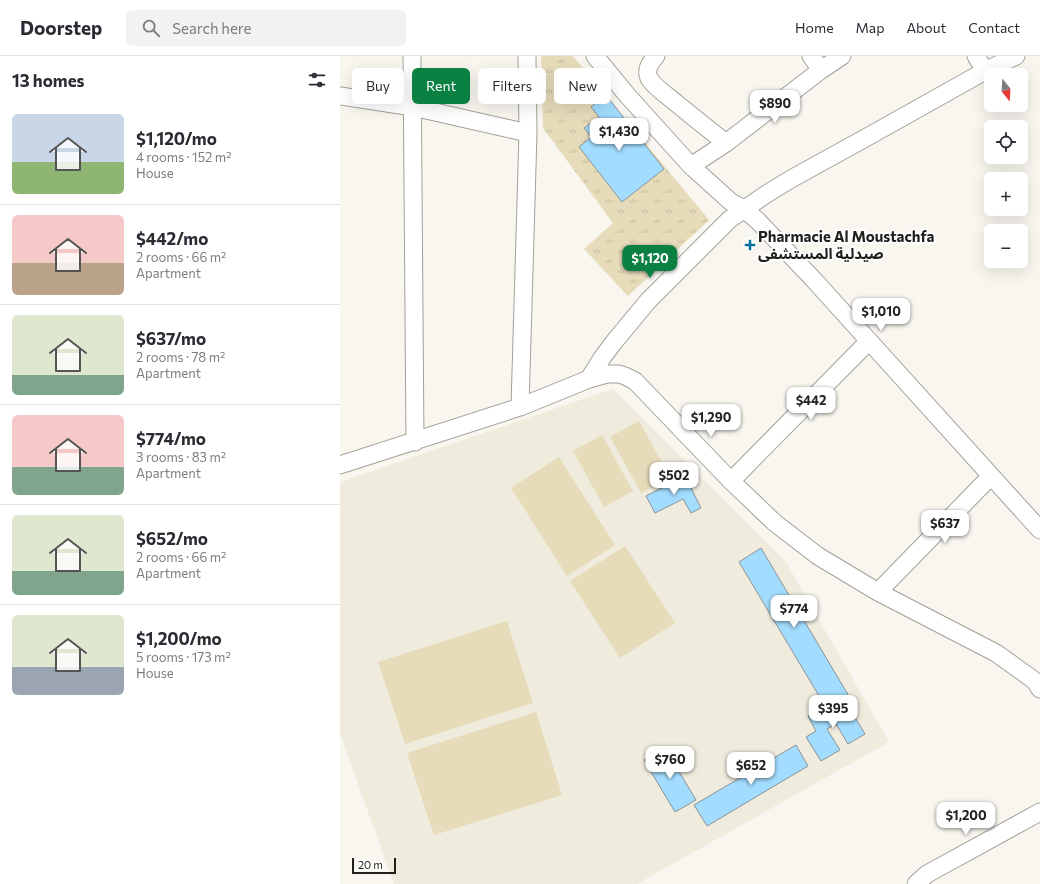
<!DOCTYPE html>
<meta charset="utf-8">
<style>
body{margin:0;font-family:Commissioner,"Noto Sans Arabic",sans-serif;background:#f2f2f3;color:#2b2b33;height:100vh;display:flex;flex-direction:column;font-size:15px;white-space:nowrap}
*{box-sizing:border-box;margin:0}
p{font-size:13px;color:#7c7c81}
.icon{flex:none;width:22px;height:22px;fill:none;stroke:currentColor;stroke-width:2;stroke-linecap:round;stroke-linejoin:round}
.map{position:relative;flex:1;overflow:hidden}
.drawer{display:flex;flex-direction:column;background:#fff;width:340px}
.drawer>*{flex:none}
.hud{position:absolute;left:12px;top:12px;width:380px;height:36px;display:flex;gap:8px}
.needle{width:26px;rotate:162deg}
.tools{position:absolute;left:644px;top:12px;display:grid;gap:8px}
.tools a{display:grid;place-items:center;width:44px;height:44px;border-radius:6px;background:#fff;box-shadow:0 4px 16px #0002;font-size:20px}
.scale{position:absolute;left:12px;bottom:10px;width:44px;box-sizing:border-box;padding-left:4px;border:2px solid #1f1f1c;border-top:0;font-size:11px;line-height:14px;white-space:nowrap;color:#1f1f1c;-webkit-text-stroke:3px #fff;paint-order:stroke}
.price{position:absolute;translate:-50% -34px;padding:0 9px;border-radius:8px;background:#fff;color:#222;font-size:13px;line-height:26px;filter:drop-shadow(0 1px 2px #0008)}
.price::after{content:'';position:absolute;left:50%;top:24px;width:12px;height:9px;margin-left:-6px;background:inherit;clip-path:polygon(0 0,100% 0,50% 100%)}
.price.on{background:#0b8043;color:#fff}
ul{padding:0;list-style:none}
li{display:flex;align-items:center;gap:12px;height:100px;padding:0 12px}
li+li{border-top:1px solid #e1e1e2}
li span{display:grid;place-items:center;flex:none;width:112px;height:80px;border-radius:6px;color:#555}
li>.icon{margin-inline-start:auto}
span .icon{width:48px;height:48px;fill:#fffc;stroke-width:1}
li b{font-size:17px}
h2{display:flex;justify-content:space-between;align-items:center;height:48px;padding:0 12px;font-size:17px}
.tag{padding:0 14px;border-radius:6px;background:#fff;box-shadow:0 4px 16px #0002;font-size:14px;line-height:36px}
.tag.on{background:#0b8043;color:#fff}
header{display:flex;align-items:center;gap:24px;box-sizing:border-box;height:56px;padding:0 20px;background:#fff;border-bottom:1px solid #e1e1e2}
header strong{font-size:19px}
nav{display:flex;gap:22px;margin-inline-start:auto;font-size:14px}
.search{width:280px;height:36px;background:#f2f2f3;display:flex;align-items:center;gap:10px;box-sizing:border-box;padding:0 14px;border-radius:6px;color:#7c7c81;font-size:15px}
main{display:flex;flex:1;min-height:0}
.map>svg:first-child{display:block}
.built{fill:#efebdd}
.grass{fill:url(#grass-tufts)}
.pitch{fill:#e6dcba}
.building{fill:#a2dcfe;stroke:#8c9296}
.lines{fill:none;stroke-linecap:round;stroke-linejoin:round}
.minor-casing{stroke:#a2a09a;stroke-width:19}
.minor{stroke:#fff;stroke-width:17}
.poi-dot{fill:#05739e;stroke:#fff;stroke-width:1.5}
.labels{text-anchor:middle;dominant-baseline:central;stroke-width:4;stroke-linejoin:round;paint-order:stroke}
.poi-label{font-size:15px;font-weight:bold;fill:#1f1f1c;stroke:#fff;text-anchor:start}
</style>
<header>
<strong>Doorstep</strong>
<div class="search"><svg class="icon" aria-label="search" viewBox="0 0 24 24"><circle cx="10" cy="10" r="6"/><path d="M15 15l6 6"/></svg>Search here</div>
<nav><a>Home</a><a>Map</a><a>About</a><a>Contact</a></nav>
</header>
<main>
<section class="drawer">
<h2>13 homes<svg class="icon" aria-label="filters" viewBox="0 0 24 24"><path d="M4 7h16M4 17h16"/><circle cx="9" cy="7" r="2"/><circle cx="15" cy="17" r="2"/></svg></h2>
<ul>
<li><span style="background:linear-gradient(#c9d6e8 60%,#8fb573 0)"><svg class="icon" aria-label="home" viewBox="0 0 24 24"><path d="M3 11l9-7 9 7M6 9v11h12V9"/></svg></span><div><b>$1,120/mo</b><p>4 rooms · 152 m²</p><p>House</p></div></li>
<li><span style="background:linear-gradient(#f6c9c9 60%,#b9a48a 0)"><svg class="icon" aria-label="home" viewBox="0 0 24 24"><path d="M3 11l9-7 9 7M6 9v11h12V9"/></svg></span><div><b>$442/mo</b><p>2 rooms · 66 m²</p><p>Apartment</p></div></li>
<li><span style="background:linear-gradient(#dfe7d0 75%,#7fa58c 0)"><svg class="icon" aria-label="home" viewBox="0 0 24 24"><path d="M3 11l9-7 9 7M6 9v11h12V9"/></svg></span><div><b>$637/mo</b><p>2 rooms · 78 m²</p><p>Apartment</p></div></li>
<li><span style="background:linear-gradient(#f6c9c9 65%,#7fa58c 0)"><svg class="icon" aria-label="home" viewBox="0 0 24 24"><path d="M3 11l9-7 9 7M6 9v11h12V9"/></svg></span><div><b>$774/mo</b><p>3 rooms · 83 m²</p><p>Apartment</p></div></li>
<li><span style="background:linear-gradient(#dfe7d0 70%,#7fa58c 0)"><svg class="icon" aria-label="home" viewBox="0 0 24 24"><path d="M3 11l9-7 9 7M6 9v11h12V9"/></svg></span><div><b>$652/mo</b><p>2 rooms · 66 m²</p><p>Apartment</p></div></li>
<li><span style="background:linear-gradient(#dfe7d0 65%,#9aa5b1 0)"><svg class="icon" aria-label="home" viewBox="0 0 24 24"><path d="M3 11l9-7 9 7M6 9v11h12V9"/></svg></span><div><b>$1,200/mo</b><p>5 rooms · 173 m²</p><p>House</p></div></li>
</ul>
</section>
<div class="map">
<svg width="700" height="828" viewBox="0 0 700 828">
<defs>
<pattern id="grass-tufts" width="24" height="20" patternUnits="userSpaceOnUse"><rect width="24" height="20" fill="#e6dcba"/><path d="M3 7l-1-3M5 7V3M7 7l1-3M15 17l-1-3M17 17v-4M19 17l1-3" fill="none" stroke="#c5bc9f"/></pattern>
</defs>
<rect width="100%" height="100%" fill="#f8f6ef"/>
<path class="built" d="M273,333L446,506L549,686L297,828H54L0,678V426Z"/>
<path class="grass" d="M201,0H233L369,164L288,240L244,193L273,167L203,72Z"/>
<path class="pitch" d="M299,365L330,421L301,437L270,381Z
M262,379L293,435L264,451L233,395Z
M219,401L275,489L227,520L171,432Z
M285,490L335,567L280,602L230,525Z
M167,565L193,647L65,688L38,606Z
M196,656L222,739L94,779L67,697Z"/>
<path class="building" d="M266,39L324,113L282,146L239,91L251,81L244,72L259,61L251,51Z
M345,420L361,452L351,457L343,443L315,457L306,440Z
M421,492L510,642L488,655L399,506Z
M505,645L525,678L508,688L496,668L487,673L500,694L481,705L466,681L476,675L468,660L485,650L488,655Z
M456,689L468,710L367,770L354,749Z
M325,692L356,744L335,756L304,704Z"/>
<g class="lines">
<defs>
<path id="minor" d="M72,0L75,386
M255,0L287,39L351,110L391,146L404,153L418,165L474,224L700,474
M316,0C311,6 305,13 309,22C312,29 329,41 336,47C352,60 369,74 386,87
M471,0L481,14
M636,0L645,15
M0,40L73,51L188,77
M351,110L386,87L481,14L502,0
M249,323L262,302L274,286L308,245L390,163L425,139L451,123L529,80L645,15L676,0
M180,351L188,77L187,0
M0,409L180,351L249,323L267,318H279L285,320L295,325L391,425L435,467L478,500L538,536L656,597L695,625L700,633
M391,425L529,285
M538,536L651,420
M576,828L578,826L587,818L700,756"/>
</defs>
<use href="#minor" class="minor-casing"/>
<use href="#minor" class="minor"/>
</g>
<path class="poi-dot" d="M408 183h4v4h4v4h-4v4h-4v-4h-4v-4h4z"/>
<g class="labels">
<g class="poi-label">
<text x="418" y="180">Pharmacie Al Moustachfa<tspan x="418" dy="17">صيدلية المستشفى</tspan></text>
</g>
</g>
</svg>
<div class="tools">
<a><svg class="needle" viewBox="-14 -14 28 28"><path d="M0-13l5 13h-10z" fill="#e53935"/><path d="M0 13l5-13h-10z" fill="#7c7c81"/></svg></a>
<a><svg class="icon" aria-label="locate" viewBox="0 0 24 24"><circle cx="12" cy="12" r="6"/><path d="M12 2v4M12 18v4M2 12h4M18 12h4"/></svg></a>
<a>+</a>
<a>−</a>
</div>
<div class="scale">20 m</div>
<b class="price" style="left:435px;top:68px">$890</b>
<b class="price" style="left:279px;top:96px">$1,430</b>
<b class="price on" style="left:310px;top:223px">$1,120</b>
<b class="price" style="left:541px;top:276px">$1,010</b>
<b class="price" style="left:471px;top:365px">$442</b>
<b class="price" style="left:371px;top:382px">$1,290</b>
<b class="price" style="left:334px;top:440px">$502</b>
<b class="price" style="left:605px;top:488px">$637</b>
<b class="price" style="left:454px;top:573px">$774</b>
<b class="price" style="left:493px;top:673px">$395</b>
<b class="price" style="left:330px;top:724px">$760</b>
<b class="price" style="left:411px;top:730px">$652</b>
<b class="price" style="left:626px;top:780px">$1,200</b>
<div class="hud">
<a class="tag">Buy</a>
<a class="tag on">Rent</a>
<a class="tag">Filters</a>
<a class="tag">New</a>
</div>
</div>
</main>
